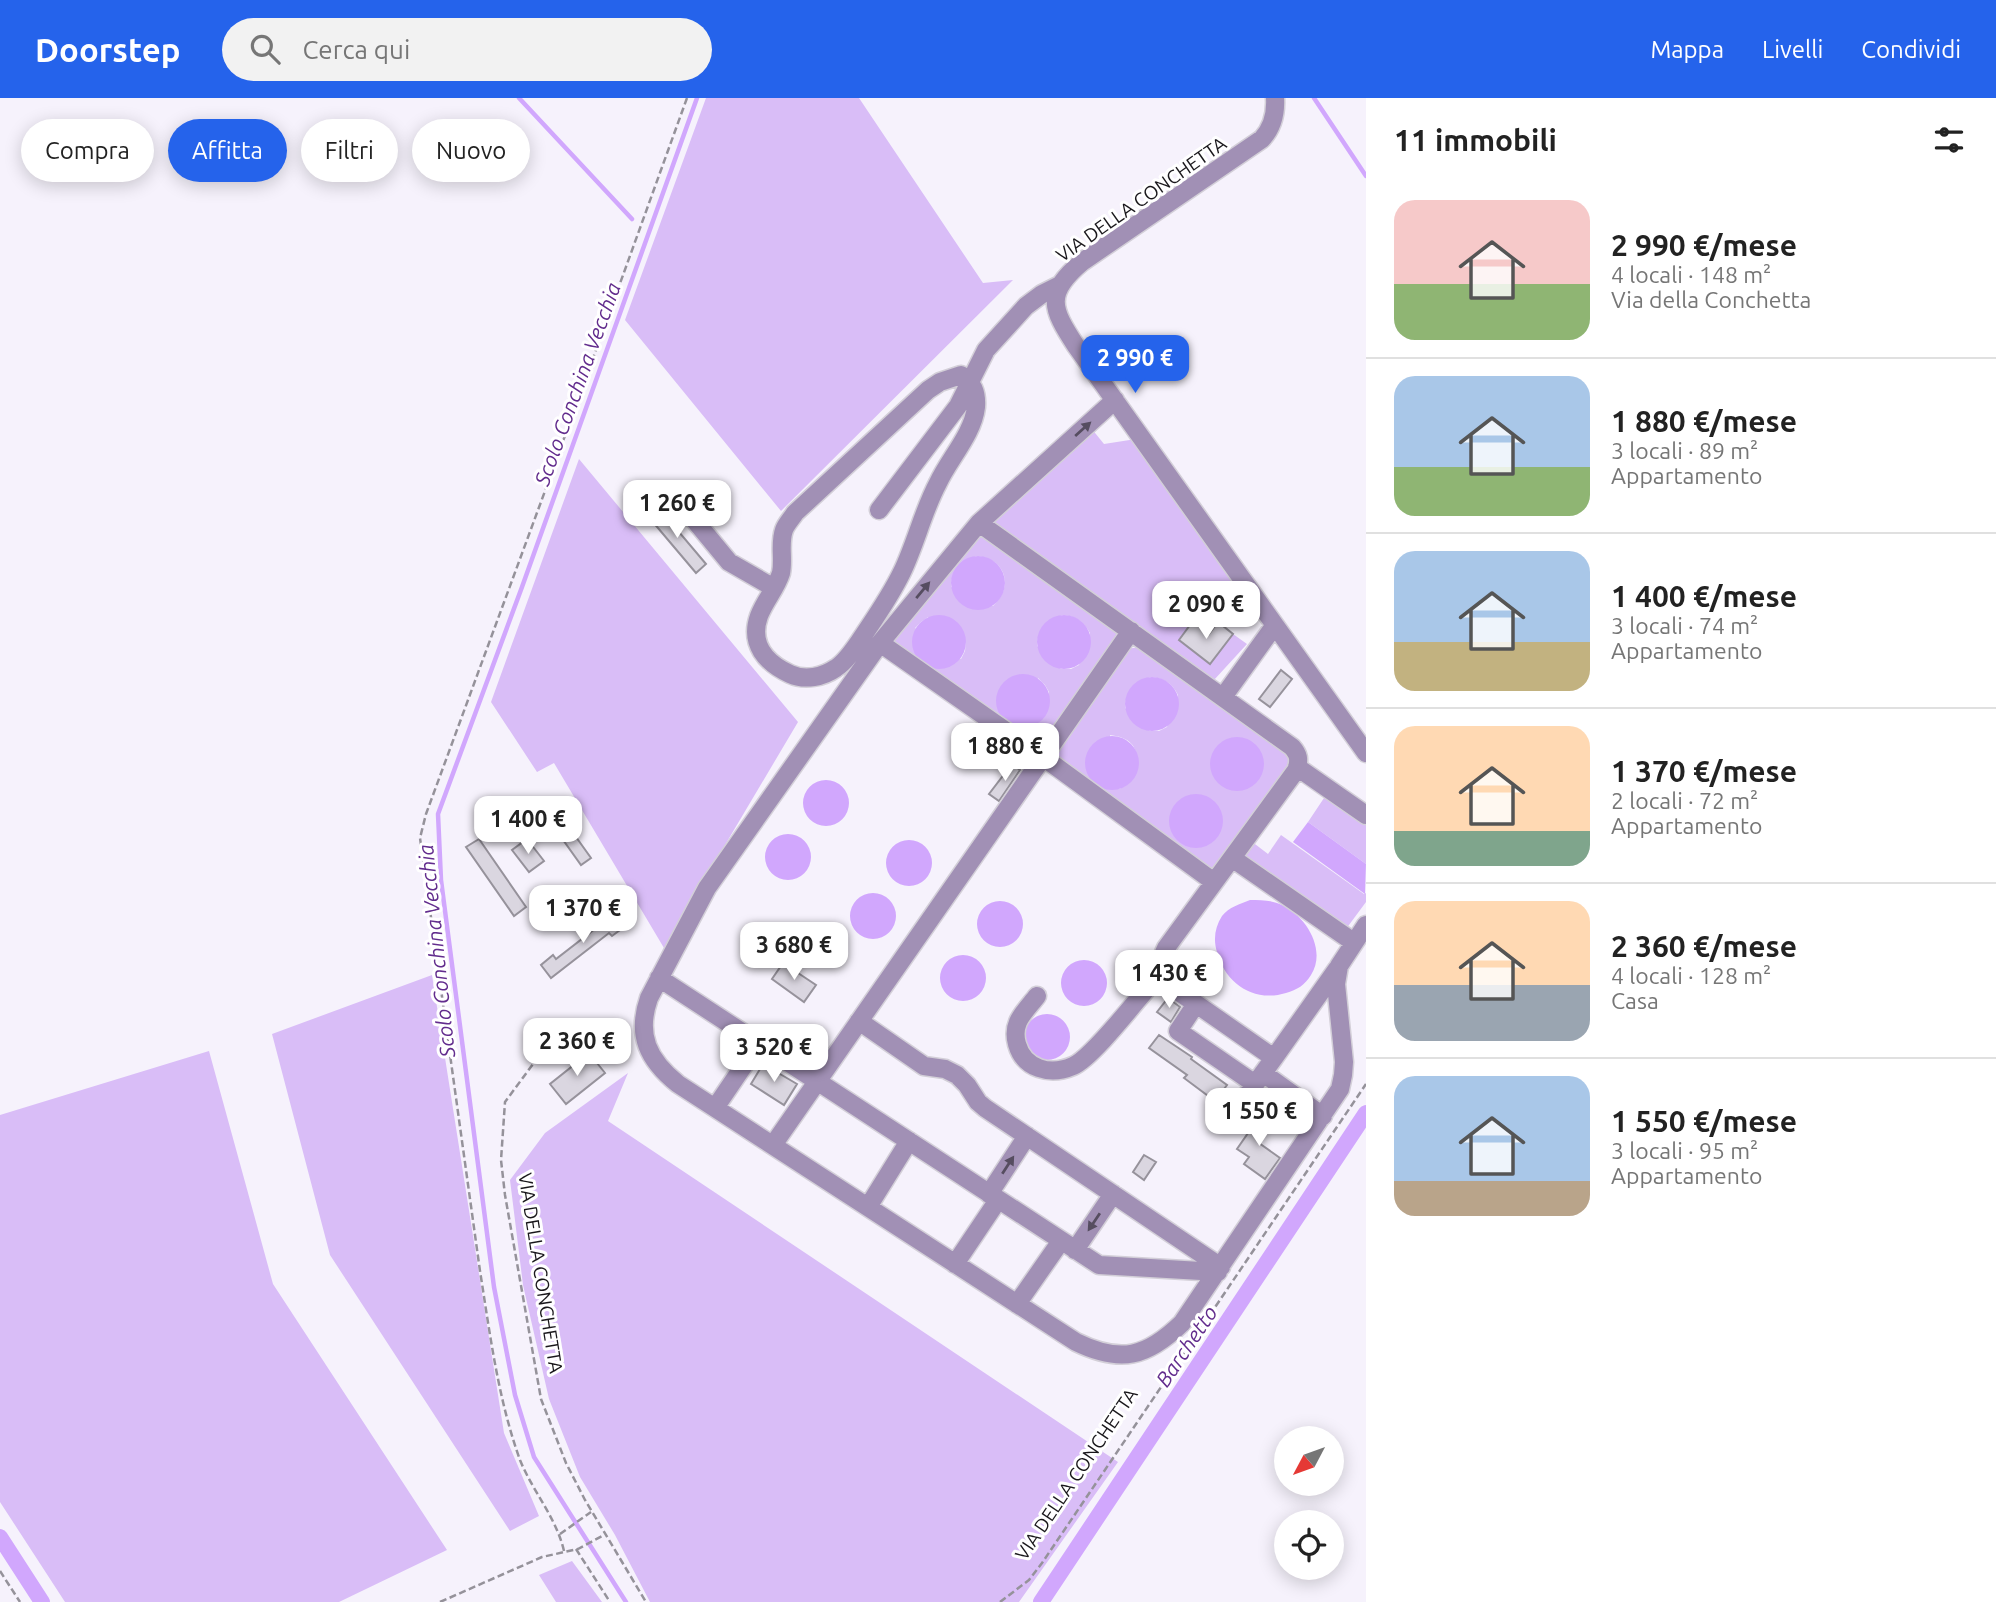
<!DOCTYPE html>
<html lang="it">
<meta charset="utf-8">
<style>
body{margin:0;font-family:Ubuntu,sans-serif;background:#f2f2f2;color:#222;height:100vh;display:flex;flex-direction:column;font-size:26px;white-space:nowrap}
*{box-sizing:border-box;margin:0}
p{font-size:23px;color:#767676}
.icon{flex:none;width:38px;height:38px;fill:none;stroke:currentColor;stroke-width:2;stroke-linecap:round;stroke-linejoin:round}
.map{position:relative;flex:1;overflow:hidden}
.side{display:flex;flex-direction:column;background:#fff;width:630px}
.side>*{flex:none}
.banner{position:absolute;left:21px;top:21px;width:665px;height:63px;display:flex;gap:14px}
.needle{width:46px;rotate:229deg}
.controls{position:absolute;left:1274px;top:1328px;display:grid;gap:14px}
.controls a{display:grid;place-items:center;width:70px;height:70px;border-radius:50%;background:#fff;box-shadow:0 4px 18px #0003;font-size:35px}
.price{position:absolute;translate:-50% -60px;padding:0 16px;border-radius:14px;background:#fff;color:#222;font-size:23px;line-height:46px;filter:drop-shadow(0 2px 4px #0008)}
.price::after{content:'';position:absolute;left:50%;top:42px;width:21px;height:16px;margin-left:-10px;background:inherit;clip-path:polygon(0 0,100% 0,50% 100%)}
.price.active{background:#2563eb;color:#fff}
ul{padding:0;list-style:none}
li{display:flex;align-items:center;gap:21px;height:175px;padding:0 28px}
li+li{border-top:2px solid #e0e0e0}
li span{display:grid;place-items:center;flex:none;width:196px;height:140px;border-radius:21px;color:#555}
li>.icon{margin-inline-start:auto}
span .icon{width:84px;height:84px;fill:#fffc;stroke-width:1}
li b{font-size:30px}
h2{display:flex;justify-content:space-between;align-items:center;height:84px;padding:0 28px;font-size:30px}
.tag{padding:0 24px;border-radius:32px;background:#fff;box-shadow:0 4px 18px #0003;font-size:24px;line-height:63px}
.tag.active{background:#2563eb;color:#fff}
header{display:flex;align-items:center;gap:42px;box-sizing:border-box;height:98px;padding:0 35px;background:#2563eb;color:#fff}
header strong{font-size:33px}
nav{display:flex;gap:38px;margin-inline-start:auto;font-size:24px}
.search{width:490px;height:63px;background:#f2f2f2;display:flex;align-items:center;gap:18px;box-sizing:border-box;padding:0 24px;border-radius:38px;color:#767676;font-size:26px}
main{display:flex;flex:1;min-height:0}
.map>svg:first-child{display:block}
.green{fill:#d9bdf7;fill-rule:evenodd}
.water{fill:#d1a7fd}
.lines{fill:none;stroke-linecap:round;stroke-linejoin:round}
.stream{stroke:#d1a7fd;stroke-width:4.5}
.canal{stroke:#d1a7fd;stroke-width:16}
.building{fill:#dad6e0;stroke:#96929b;stroke-width:2}
.minor-casing{stroke:#d3cfd8;stroke-width:21}
.path{stroke:#95929a;stroke-width:2.5;stroke-dasharray:7 3.5;stroke-linecap:butt}
.minor{stroke:#a190b5;stroke-width:18}
.oneway{fill:#564d60}
.labels{text-anchor:middle;dominant-baseline:central;stroke-width:6;stroke-linejoin:round;paint-order:stroke}
.street-label{font-size:19px;fill:#19171b;stroke:#fff}
.water-label{font-size:21px;font-style:italic;fill:#622c8d;stroke:#fff}
</style>
<header>
<strong>Doorstep</strong>
<div class="search"><svg class="icon" aria-label="search" viewBox="0 0 24 24"><circle cx="10" cy="10" r="6"/><path d="M15 15l6 6"/></svg>Cerca qui</div>
<nav><a>Mappa</a><a>Livelli</a><a>Condividi</a></nav>
</header>
<main>
<div class="map">
<svg width="1366" height="1504" viewBox="0 0 1366 1504">
<rect width="100%" height="100%" fill="#f6f2fc"/>
<path class="green" d="M706,0H859L983,185L1013,182L781,413L625,222Z
M1091,330L1104,346L1136,341L1253,508L1238,528L1212,511L1198,527L1193,524L1179,542L1210,566L1233,536L1247,546L1214,582L994,430L992,423Z
M579,361L798,624L664,850L554,665L537,674L491,604Z
M983,436L1115,531L1118,543L1044,649L1036,650L892,548V535L972,439ZM976,458C1005,460 1015,488 993,508L951,489C952,469 961,468 976,458ZM1062,517C1076,518 1083,523 1090,535L1079,567L1071,571H1061L1037,548C1038,528 1047,526 1062,517ZM928,519L966,544L965,553L961,561L915,530L921,524ZM1038,580L1045,587L1049,594L1038,626L1030,630L1021,631Z
M1140,549L1294,659L1291,670L1215,774L1053,662V653L1126,551ZM1150,579C1164,580 1172,585 1178,597L1167,629L1159,633H1150L1125,610C1126,590 1135,588 1150,579ZM1110,637C1128,639 1139,647 1136,666C1134,680 1132,685 1119,691Z
M1326,697L1366,725V766L1308,724Z
M1281,737L1364,796L1366,795V804L1346,831L1242,757L1251,743L1268,756Z
M432,877L504,1335L539,1418L510,1433L330,1157L272,936Z
M209,953L273,1186L447,1452L339,1504H65L0,1404V1017Z
M628,975L608,1023L1118,1364L1019,1504H650L615,1437L580,1379L549,1301L523,1187L510,1082L545,1035Z
M572,1463L602,1504H556L539,1477Z"/>
<path class="water" d="M951 485a27 27 0 1 1 54 0a27 27 0 1 1-54 0Z
M1037 544a27 27 0 1 1 54 0a27 27 0 1 1-54 0Z
M912 544a27 27 0 1 1 54 0a27 27 0 1 1-54 0Z
M996 603a27 27 0 1 1 54 0a27 27 0 1 1-54 0Z
M1125 606a27 27 0 1 1 54 0a27 27 0 1 1-54 0Z
M1085 665a27 27 0 1 1 54 0a27 27 0 1 1-54 0Z
M1210 666a27 27 0 1 1 54 0a27 27 0 1 1-54 0Z
M803 705a23 23 0 1 1 46 0a23 23 0 1 1-46 0Z
M1169 723a27 27 0 1 1 54 0a27 27 0 1 1-54 0Z
M1308,724L1366,766L1365,796L1293,744Z
M765 759a23 23 0 1 1 46 0a23 23 0 1 1-46 0Z
M886 765a23 23 0 1 1 46 0a23 23 0 1 1-46 0Z
M850 818a23 23 0 1 1 46 0a23 23 0 1 1-46 0Z
M1250,802C1261,802 1272,802 1282,807C1306,818 1327,852 1311,877C1305,887 1297,892 1286,895C1253,905 1225,885 1217,854C1213,841 1215,829 1222,818C1229,809 1240,806 1250,802Z
M977 826a23 23 0 1 1 46 0a23 23 0 1 1-46 0Z
M940 880a23 23 0 1 1 46 0a23 23 0 1 1-46 0Z
M1061 885a23 23 0 1 1 46 0a23 23 0 1 1-46 0Z
M1024 939a23 23 0 1 1 46 0a23 23 0 1 1-46 0Z"/>
<g class="lines">
<path class="stream" d="M519,0L632,121
M1314,0L1366,78
M626,1504L534,1359L515,1297L494,1189L441,782L438,716L522,489L697,0"/>
<path class="canal" d="M0,1439L42,1504
M1041,1504L1366,1015"/>
</g>
<path class="building" d="M657,408L706,466L696,475L647,417Z
M1193,523L1209,536L1218,524L1233,536L1210,566L1179,542Z
M1281,572L1292,581L1270,609L1259,601Z
M1012,666L1020,672L999,703L989,696Z
M551,704L591,760L581,767L541,711Z
M479,741L526,809L514,818L466,749Z
M527,741L544,763L529,774L512,752Z
M611,812L624,829L612,838L609,835L551,880L541,867L553,857L556,861L605,823L602,819Z
M783,865L816,887L804,904L772,881Z
M1168,900L1180,909L1171,924L1157,914Z
M1159,937L1192,959L1191,961L1227,987L1215,1003L1184,980L1187,977L1149,950Z
M589,955L605,975L566,1006L550,986Z
M763,966L797,986L784,1007L751,986Z
M1262,1015L1274,1023L1259,1045L1280,1060L1265,1081L1244,1066L1249,1059L1237,1051Z
M1144,1057L1156,1064L1144,1082L1133,1074Z"/>
<g class="lines">
<defs>
<path id="minor" d="M1275,0C1276,16 1273,29 1262,41L1082,164C1045,195 1051,210 1076,248L1366,655
M961,277C973,285 977,294 976,309C973,336 949,361 938,385C923,413 916,445 902,474C891,497 877,517 863,538C856,548 847,563 836,570C823,579 805,583 790,576C766,565 749,546 759,518C765,502 776,491 781,475C784,461 779,446 784,432C786,426 792,420 795,415L928,292L940,284Z
M1115,302L979,425L880,545L707,790L649,900C636,937 648,962 678,986L1076,1244C1121,1266 1147,1259 1182,1225L1340,991L1343,977L1344,964L1336,886L1339,868L1366,827
M677,401L729,464L774,490
M879,412L958,308L986,252L1026,208L1042,196L1058,188
M979,425L1292,649C1299,657 1299,661 1297,671L1166,850C1158,867 1157,873 1169,887L1274,960L1237,1011
M880,545L1043,659L1214,784
M1223,599L1275,527
M1297,669L1366,717
M1232,760L1349,841
M659,880L1099,1167L1218,1174
M1037,898C1031,906 1022,915 1018,924C1015,931 1015,939 1017,946C1024,971 1050,978 1073,968C1092,960 1135,904 1151,886L1162,879
M1196,906L1178,933L1255,986
M859,923L924,968L945,971L957,977L967,987L978,1004L985,1010L1221,1169
M1274,960L1337,871
M1263,975L1323,1018
M715,1010L759,945
M773,1047L1131,533
M989,1096L1027,1038
M868,1109L909,1043
M1075,1152L1113,1096
M955,1166L998,1102
M1017,1206L1061,1143"/>
</defs>
<use href="#minor" class="minor-casing"/>
<path class="path" d="M579,944L536,962L505,1004L501,1062L505,1097L541,1301L566,1365L585,1402L646,1504
M560,1436L591,1414
M576,1451L610,1504
M564,1453C556,1419 533,1394 520,1362C498,1301 490,1236 480,1173L420,740L426,716L545,393L687,0
M0,1473L20,1504
M440,1504L542,1459L578,1451L604,1437
M1000,1504L1029,1482L1042,1465L1366,986"/>
<use href="#minor" class="minor"/>
</g>
<defs><path id="oneway-solid" d="M-6-.8H1V-3.2L6.5 0L1 3.2V.8H-6Z" transform="scale(1.75)"/></defs>
<g class="oneway">
<use href="#oneway-solid" transform="translate(1083 331) rotate(-42)"/>
<use href="#oneway-solid" transform="translate(923 492) rotate(-50)"/>
<use href="#oneway-solid" transform="translate(1008 1067) rotate(-57)"/>
<use href="#oneway-solid" transform="translate(1094 1124) rotate(124)"/>
</g>
<g class="labels">
<g class="street-label">
<text transform="translate(1141 101) rotate(-35)">VIA DELLA CONCHETTA</text>
<text transform="translate(541 1175) rotate(81)">VIA DELLA CONCHETTA</text>
<text transform="translate(1076 1376) rotate(-56)">VIA DELLA CONCHETTA</text>
</g>
<g class="water-label">
<text transform="translate(577 286) rotate(-70)">Scolo Conchina Vecchia</text>
<text transform="translate(436 853) rotate(-96)">Scolo Conchina Vecchia</text>
<text transform="translate(1186 1248) rotate(-56)">Barchetto</text>
</g>
</g>
</svg>
<div class="controls">
<a><svg class="needle" viewBox="-14 -14 28 28"><path d="M0-13l5 13h-10z" fill="#e53935"/><path d="M0 13l5-13h-10z" fill="#767676"/></svg></a>
<a><svg class="icon" aria-label="locate" viewBox="0 0 24 24"><circle cx="12" cy="12" r="6"/><path d="M12 2v4M12 18v4M2 12h4M18 12h4"/></svg></a>
</div>
<b class="price active" style="left:1135px;top:297px">2 990 €</b>
<b class="price" style="left:677px;top:442px">1 260 €</b>
<b class="price" style="left:1206px;top:543px">2 090 €</b>
<b class="price" style="left:1005px;top:685px">1 880 €</b>
<b class="price" style="left:528px;top:758px">1 400 €</b>
<b class="price" style="left:583px;top:847px">1 370 €</b>
<b class="price" style="left:794px;top:884px">3 680 €</b>
<b class="price" style="left:1169px;top:912px">1 430 €</b>
<b class="price" style="left:577px;top:980px">2 360 €</b>
<b class="price" style="left:774px;top:986px">3 520 €</b>
<b class="price" style="left:1259px;top:1050px">1 550 €</b>
<div class="banner">
<a class="tag">Compra</a>
<a class="tag active">Affitta</a>
<a class="tag">Filtri</a>
<a class="tag">Nuovo</a>
</div>
</div>
<section class="side">
<h2>11 immobili<svg class="icon" aria-label="filters" viewBox="0 0 24 24"><path d="M4 7h16M4 17h16"/><circle cx="9" cy="7" r="2"/><circle cx="15" cy="17" r="2"/></svg></h2>
<ul>
<li><span style="background:linear-gradient(#f6c9c9 60%,#8fb573 0)"><svg class="icon" aria-label="home" viewBox="0 0 24 24"><path d="M3 11l9-7 9 7M6 9v11h12V9"/></svg></span><div><b>2 990 €/mese</b><p>4 locali · 148 m²</p><p>Via della Conchetta</p></div></li>
<li><span style="background:linear-gradient(#a9c7e8 65%,#8fb573 0)"><svg class="icon" aria-label="home" viewBox="0 0 24 24"><path d="M3 11l9-7 9 7M6 9v11h12V9"/></svg></span><div><b>1 880 €/mese</b><p>3 locali · 89 m²</p><p>Appartamento</p></div></li>
<li><span style="background:linear-gradient(#a9c7e8 65%,#c2b280 0)"><svg class="icon" aria-label="home" viewBox="0 0 24 24"><path d="M3 11l9-7 9 7M6 9v11h12V9"/></svg></span><div><b>1 400 €/mese</b><p>3 locali · 74 m²</p><p>Appartamento</p></div></li>
<li><span style="background:linear-gradient(#ffd9b3 75%,#7fa58c 0)"><svg class="icon" aria-label="home" viewBox="0 0 24 24"><path d="M3 11l9-7 9 7M6 9v11h12V9"/></svg></span><div><b>1 370 €/mese</b><p>2 locali · 72 m²</p><p>Appartamento</p></div></li>
<li><span style="background:linear-gradient(#ffd9b3 60%,#9aa5b1 0)"><svg class="icon" aria-label="home" viewBox="0 0 24 24"><path d="M3 11l9-7 9 7M6 9v11h12V9"/></svg></span><div><b>2 360 €/mese</b><p>4 locali · 128 m²</p><p>Casa</p></div></li>
<li><span style="background:linear-gradient(#a9c7e8 75%,#b9a48a 0)"><svg class="icon" aria-label="home" viewBox="0 0 24 24"><path d="M3 11l9-7 9 7M6 9v11h12V9"/></svg></span><div><b>1 550 €/mese</b><p>3 locali · 95 m²</p><p>Appartamento</p></div></li>
</ul>
</section>
</main>
